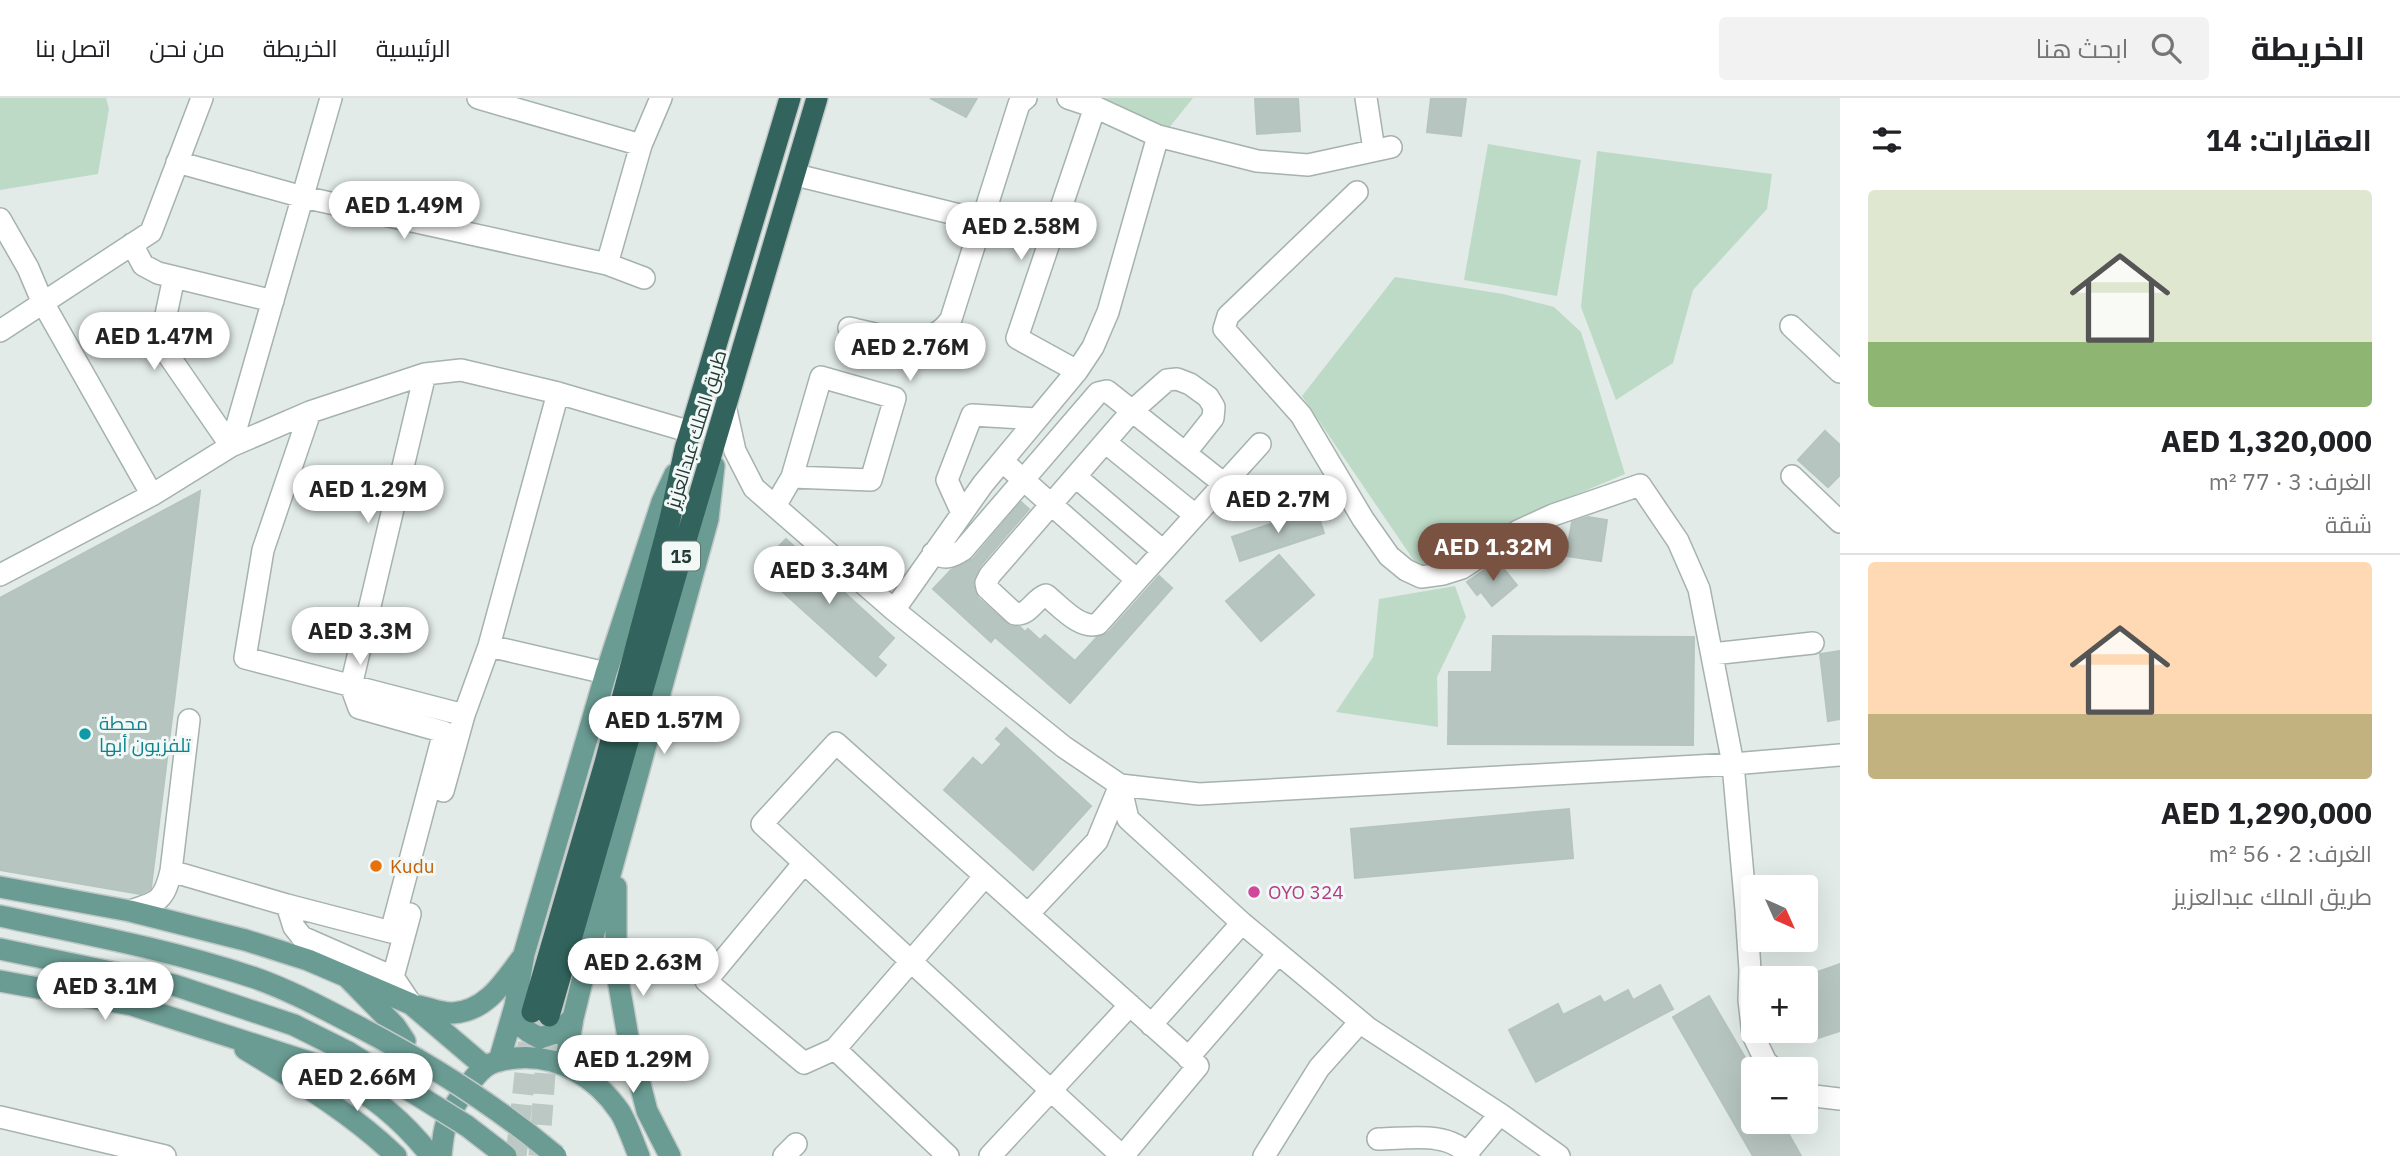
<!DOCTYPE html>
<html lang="ar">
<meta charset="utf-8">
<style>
body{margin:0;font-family:"IBM Plex Sans",Cairo,sans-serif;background:#f2f2f2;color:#202124;direction:rtl;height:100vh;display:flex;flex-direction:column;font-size:26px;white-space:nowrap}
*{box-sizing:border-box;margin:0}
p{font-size:23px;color:#757577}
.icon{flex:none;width:38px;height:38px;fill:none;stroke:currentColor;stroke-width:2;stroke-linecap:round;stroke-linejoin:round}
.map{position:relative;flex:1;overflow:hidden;direction:ltr}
.sheet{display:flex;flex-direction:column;background:#fff;width:560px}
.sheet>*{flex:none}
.needle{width:46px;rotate:135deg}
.buttons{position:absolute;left:1741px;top:777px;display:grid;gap:14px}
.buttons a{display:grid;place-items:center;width:77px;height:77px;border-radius:7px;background:#fff;box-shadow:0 7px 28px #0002;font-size:35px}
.price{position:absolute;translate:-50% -60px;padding:0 16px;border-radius:24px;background:#fff;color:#222;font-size:23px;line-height:46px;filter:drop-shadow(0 2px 4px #0008)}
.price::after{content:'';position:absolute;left:50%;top:42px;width:21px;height:16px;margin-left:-10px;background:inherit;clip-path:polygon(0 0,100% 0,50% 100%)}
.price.current{background:#795241;color:#fff}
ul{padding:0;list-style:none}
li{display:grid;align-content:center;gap:14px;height:371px;padding:0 28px}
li+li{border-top:2px solid #e0e0e0}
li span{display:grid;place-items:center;height:217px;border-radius:7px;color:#555}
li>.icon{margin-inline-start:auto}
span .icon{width:126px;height:126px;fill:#fffc;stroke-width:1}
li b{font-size:30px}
h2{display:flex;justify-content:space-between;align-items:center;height:84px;padding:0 28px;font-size:30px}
header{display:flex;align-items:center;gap:42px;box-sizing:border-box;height:98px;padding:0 35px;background:#fff;border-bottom:2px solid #e0e0e0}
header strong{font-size:33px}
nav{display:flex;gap:38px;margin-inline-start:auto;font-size:24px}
.search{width:490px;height:63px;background:#f2f2f2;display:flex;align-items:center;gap:18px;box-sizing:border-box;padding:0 24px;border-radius:7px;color:#757577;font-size:26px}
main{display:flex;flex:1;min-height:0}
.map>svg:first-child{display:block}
.green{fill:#bddac7}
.building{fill:#b7c5c1;stroke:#b5c4bf;stroke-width:2}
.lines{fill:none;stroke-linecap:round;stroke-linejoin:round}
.highway-tunnel{stroke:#bcc8c4;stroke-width:21;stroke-dasharray:21 10;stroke-linecap:butt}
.minor-casing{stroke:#a5b2ae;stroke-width:24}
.major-casing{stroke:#c1c8c7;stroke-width:24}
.highway-casing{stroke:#c1c8c7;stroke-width:24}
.minor{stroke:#fff;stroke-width:21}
.major{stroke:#6a9c93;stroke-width:21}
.highway{stroke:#32645d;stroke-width:21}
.major-bridge-casing{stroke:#c1c8c7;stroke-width:24;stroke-linecap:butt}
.major-bridge{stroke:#6a9c93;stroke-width:21}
.culture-dot{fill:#0f9aa8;stroke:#f2f8f5;stroke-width:2.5}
.food-dot{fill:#e8710a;stroke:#f2f8f5;stroke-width:2.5}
.hotel-dot{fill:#d1479c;stroke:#f2f8f5;stroke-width:2.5}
.labels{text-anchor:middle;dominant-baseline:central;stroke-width:6;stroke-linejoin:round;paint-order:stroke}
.shield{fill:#f2f8f5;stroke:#61736f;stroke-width:2}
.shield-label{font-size:18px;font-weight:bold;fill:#233a36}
.street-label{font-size:19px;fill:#233a36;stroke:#f2f8f5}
.culture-label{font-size:19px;fill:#0d838f;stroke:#f2f8f5;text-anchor:start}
.food-label{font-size:19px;fill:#c56008;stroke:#f2f8f5;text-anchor:start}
.hotel-label{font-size:19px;fill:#b23c85;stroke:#f2f8f5;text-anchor:start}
</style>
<header>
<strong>الخريطة</strong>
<div class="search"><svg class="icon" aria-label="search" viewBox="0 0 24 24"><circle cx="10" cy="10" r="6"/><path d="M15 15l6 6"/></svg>ابحث هنا</div>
<nav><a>الرئيسية</a><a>الخريطة</a><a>من نحن</a><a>اتصل بنا</a></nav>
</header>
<main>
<section class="sheet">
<h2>العقارات: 14<svg class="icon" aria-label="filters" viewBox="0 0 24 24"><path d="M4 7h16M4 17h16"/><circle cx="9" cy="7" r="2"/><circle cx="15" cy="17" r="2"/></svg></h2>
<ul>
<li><span style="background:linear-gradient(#dfe7d0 70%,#8fb573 0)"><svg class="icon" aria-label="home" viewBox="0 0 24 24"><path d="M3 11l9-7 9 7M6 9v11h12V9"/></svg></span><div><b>AED 1,320,000</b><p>الغرف: 3 · 77 m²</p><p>شقة</p></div></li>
<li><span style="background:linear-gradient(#ffd9b3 70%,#c2b280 0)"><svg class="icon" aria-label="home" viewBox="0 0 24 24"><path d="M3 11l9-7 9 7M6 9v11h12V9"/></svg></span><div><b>AED 1,290,000</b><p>الغرف: 2 · 56 m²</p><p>طريق الملك عبدالعزيز</p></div></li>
</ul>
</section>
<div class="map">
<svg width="1840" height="1058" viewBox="0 0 1840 1058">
<rect width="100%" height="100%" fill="#e2ebe7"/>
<path class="green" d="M0,0H106L109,11L98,76L0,92Z
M1103,0H1193L1168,31Z
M1488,46L1581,62L1557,198L1464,182Z
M1597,53L1772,76L1767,111L1693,192L1673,265L1616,302L1581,209Z
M1395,179L1503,196L1554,209L1581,234L1625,376L1504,427L1470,455L1419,470L1302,298Z
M1455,488L1466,519L1437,579L1438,629L1336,614L1373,559L1379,501Z"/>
<path class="building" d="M930,0H977L966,19Z
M1255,0H1298L1300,33L1257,36Z
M1431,0H1466L1461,38L1427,34Z
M1825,333L1840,347V377L1828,389L1798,362Z
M200,393L151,790L140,796L0,772V500Z
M1021,404L1029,411L980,468L973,486L978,500L1010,528L1020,529L1025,534L1028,531L1040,542L1045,537L1075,563L1097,539L1108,535L1159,478L1172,490L1070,605L995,539L991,544L933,491L951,472L973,461Z
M1316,411L1324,435L1240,463L1232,439Z
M1588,419L1607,422L1601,463L1566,458L1572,424Z
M786,441L894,540L877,559L886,567L876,578L765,478L774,467L767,461Z
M1279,457L1314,497L1261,543L1226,503Z
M1497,463L1517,487L1492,508L1481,494L1477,497L1467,484Z
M1493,538L1694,539L1693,647L1448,646L1449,574H1492Z
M1840,553V621L1828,623L1820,556Z
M1006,630L1091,708L1033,772L944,692L973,660L982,668L1002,646L996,641Z
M1569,711L1573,760L1355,780L1351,731Z
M1840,866V933L1812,942L1806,924V878Z
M1660,887L1673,911L1536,984L1509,932L1558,906L1563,917L1600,898L1604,905L1628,892L1633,902Z
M1709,898L1754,975V1024H1782L1801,1058H1753L1673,919Z"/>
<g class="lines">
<path class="highway-tunnel" d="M516,1058L531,920
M539,1058L549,921"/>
<defs>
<path id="minor" d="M478,0L641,47
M1068,0L1095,9L1158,38L1257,63L1308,67L1391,49
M1366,0L1374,52
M177,64L303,99L607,166L644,180
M796,77L980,122
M1357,94L1228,218L1224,231L1301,317L1363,421L1389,458L1406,472L1421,479L1443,476L1462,470L1518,433L1553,417L1640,387L1678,443L1699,491L1733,666L1746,812L1750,872L1749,902L1753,937L1766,964L1774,971
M0,121L28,170L42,203L152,397
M132,146L143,167L158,175L273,203
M607,166L641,47L661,0
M174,179L160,245L231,348
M1791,228L1840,274
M849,230C885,237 927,257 951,221L1019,6L1026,0
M0,233L151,134L202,0
M1077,273L1017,240L1095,9
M726,312L735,353L754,390L894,512L1064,649L1120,687L1199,696L1733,666L1840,657
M310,314L263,452L245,560L464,617
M1105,344L1195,417
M231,348L331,0
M1002,363L1137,482L1098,526C1080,532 1060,508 1046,497C1034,501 1030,517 1015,516L987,490L986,485L990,477L1132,313L1167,282L1177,281L1190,286L1208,299L1214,309L1213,320L1186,354
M1792,378L1840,424
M1076,379L1163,453
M775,408L792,379L871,382L895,300L821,279L792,379
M962,415L947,382L972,317L1037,321
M933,455C946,462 952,459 963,452L1098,295L1107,293L1224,386
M0,477L152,397L231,348L310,314L425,276L461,272L558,295L691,334
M1137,482L1260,346
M894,512L983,386L1077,273L1093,249L1108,214L1158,38
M489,548L606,575
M1712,556L1813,545
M189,622L171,773L287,807L391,834L444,634L359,610L351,588L425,276
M1120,687L1128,721L1242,825L1368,930L1500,1016L1559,1058
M443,693L464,617L489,548L558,295
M804,765L706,883L804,965L835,951L948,1058
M287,807L294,829L302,839L393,879
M130,813C158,804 164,803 171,773
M410,816L393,879L411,906
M1028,816L1097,743L1120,687
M1151,927L1242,825
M835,951L985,778
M1188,960L1278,856
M1806,997L1840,1001
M0,1019L165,1058
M1378,1041C1407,1041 1449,1032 1469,1058
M1467,1055L1500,1016
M784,1058L796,1046
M990,1058L1130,907
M1122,1058L762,726L836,645L1198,968L1123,1058
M1264,1058L1319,970L1360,924"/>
<path id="major" d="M0,789L130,813L245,842L308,862L411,906L485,969
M616,789V870L628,939L647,1013L670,1058
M0,818C85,836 172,852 255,880C292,893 326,912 361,930
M0,851L174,887L294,927L348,954
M0,883L132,907L352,978L383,981L394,968L405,943L395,928L346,878
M419,908C429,910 443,916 453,915C486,913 503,885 521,861
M515,908C520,928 521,931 540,940L558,934L573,920
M245,951C297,983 352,1015 396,1058
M499,963L515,908L524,856L606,575L662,404L675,376
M565,967L573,920L594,835L708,421L714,368
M338,980C376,999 405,1025 431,1058
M441,1058C442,1048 443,1036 446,1026C450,1012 473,978 485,969C493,963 506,961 516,960C558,956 596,979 620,1014C628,1027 633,1044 639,1058"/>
<path id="highway" d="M532,914L605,665L670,421L685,351L790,0
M549,918L688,435L817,0"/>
</defs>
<use href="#minor" class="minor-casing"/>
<use href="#major" class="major-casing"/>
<use href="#highway" class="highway-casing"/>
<use href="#minor" class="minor"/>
<use href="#major" class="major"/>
<use href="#highway" class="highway"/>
<defs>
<path id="major-bridge" d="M361,930C430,966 496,1008 556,1058
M348,954L467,1028L506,1058"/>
</defs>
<use href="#major-bridge" class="major-bridge-casing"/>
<use href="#major-bridge" class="major-bridge"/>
</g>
<circle class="culture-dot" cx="85" cy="636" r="7"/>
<circle class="food-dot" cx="376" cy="768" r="7"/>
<circle class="hotel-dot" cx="1254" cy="794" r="7"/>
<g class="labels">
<rect class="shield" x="662" y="443.5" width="38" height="29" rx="5"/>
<g class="shield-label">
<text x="681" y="458">15</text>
</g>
<g class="street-label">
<text transform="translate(696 331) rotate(-73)">طريق الملك عبدالعزيز</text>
</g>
<g class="culture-label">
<text x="99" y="625">محطة<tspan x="99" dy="22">تلفزيون أبها</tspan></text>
</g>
<g class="food-label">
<text x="390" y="768">Kudu</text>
</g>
<g class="hotel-label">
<text x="1268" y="794">OYO 324</text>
</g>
</g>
</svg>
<div class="buttons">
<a><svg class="needle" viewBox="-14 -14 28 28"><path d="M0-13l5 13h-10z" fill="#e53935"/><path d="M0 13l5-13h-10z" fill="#757577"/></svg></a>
<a>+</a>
<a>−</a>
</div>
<b class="price" style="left:404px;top:143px">AED 1.49M</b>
<b class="price" style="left:1021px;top:164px">AED 2.58M</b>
<b class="price" style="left:154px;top:274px">AED 1.47M</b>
<b class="price" style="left:910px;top:285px">AED 2.76M</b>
<b class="price" style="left:368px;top:427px">AED 1.29M</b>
<b class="price" style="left:1278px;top:437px">AED 2.7M</b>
<b class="price current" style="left:1493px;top:485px">AED 1.32M</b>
<b class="price" style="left:829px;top:508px">AED 3.34M</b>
<b class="price" style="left:360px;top:569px">AED 3.3M</b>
<b class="price" style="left:664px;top:658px">AED 1.57M</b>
<b class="price" style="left:643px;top:900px">AED 2.63M</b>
<b class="price" style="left:105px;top:924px">AED 3.1M</b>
<b class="price" style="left:633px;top:997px">AED 1.29M</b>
<b class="price" style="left:357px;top:1015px">AED 2.66M</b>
</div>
</main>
